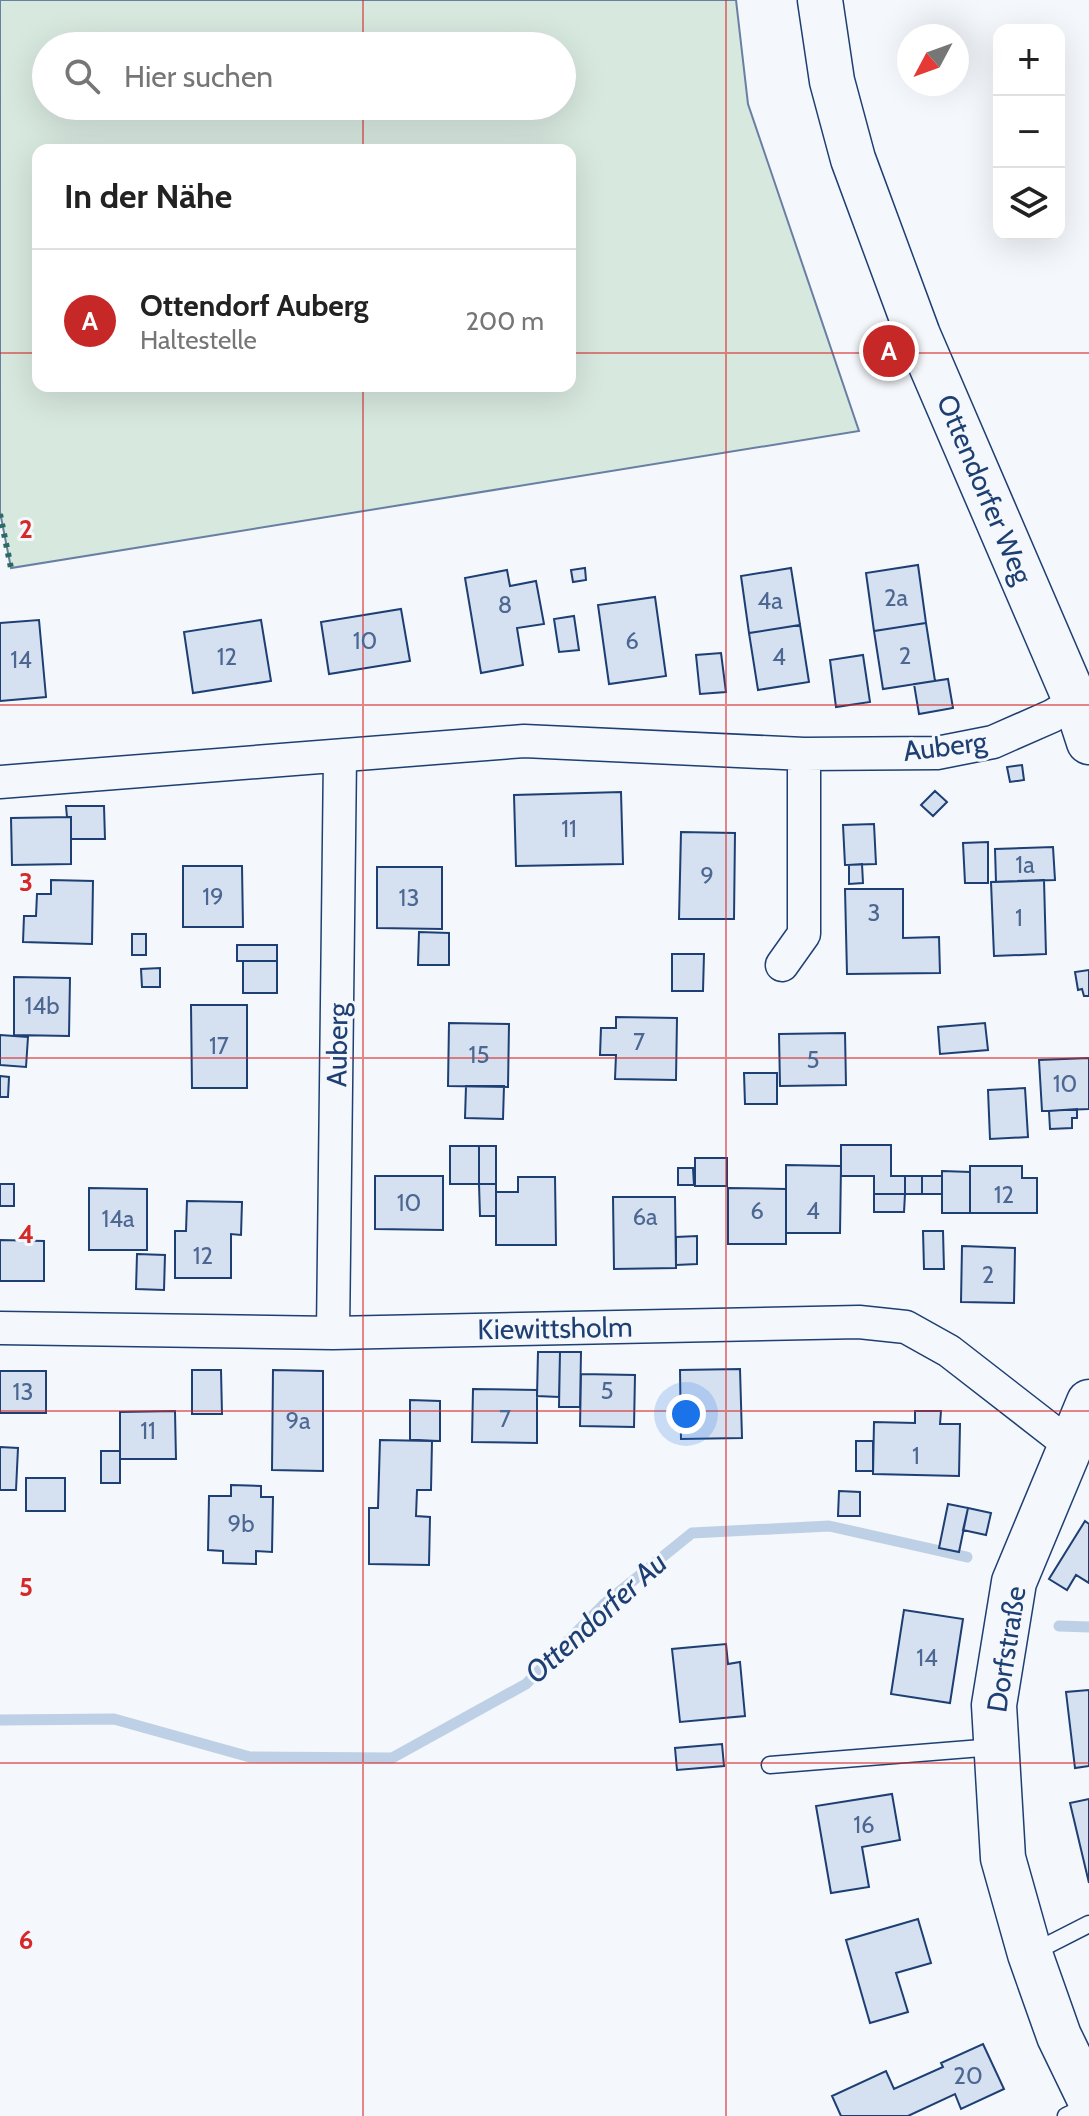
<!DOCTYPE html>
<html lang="de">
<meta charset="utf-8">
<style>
:root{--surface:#fff;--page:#f6f6f6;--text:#222;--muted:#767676;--line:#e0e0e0;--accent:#c62828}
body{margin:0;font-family:Cabin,sans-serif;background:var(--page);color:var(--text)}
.controls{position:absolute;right:24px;top:24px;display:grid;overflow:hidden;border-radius:16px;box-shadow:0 8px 32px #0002}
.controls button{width:72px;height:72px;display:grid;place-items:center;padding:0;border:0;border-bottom:2px solid var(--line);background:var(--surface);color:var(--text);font:40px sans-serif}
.compass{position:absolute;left:897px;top:24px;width:72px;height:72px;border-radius:50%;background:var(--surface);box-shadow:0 8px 32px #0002;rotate:229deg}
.you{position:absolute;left:686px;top:1414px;width:28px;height:28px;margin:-20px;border:6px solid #fff;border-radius:50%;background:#1a73e8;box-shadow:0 0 0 12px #1a73e833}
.badge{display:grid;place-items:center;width:52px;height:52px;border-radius:50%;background:var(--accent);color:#fff;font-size:26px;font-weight:700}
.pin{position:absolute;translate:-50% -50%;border:4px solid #fff;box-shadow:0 2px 8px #0006}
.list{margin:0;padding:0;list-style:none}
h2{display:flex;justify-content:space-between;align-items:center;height:104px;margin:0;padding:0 32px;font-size:34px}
h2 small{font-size:26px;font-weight:400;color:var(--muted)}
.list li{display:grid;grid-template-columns:52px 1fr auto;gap:24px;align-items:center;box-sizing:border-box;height:144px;padding:0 32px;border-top:2px solid var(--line)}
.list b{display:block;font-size:30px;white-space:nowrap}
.list p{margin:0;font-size:26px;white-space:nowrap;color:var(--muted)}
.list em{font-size:26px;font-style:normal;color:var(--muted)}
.icon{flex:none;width:44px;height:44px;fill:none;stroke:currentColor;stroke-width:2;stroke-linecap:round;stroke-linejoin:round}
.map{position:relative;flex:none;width:1089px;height:2116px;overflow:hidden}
.search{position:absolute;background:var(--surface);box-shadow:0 8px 32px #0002;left:32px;top:32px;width:544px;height:88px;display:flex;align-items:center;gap:20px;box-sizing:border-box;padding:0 28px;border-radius:44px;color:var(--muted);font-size:30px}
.panel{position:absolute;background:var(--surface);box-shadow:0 8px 32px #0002;left:32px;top:144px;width:544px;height:248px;border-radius:16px}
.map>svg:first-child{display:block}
</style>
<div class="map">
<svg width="1089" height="2116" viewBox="0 0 1089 2116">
<rect width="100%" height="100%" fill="#f4f7fb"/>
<path fill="#d7e8df" stroke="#687fa3" stroke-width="2" fill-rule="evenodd" d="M 0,0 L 736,0 L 748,104 L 859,431 L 11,568 L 0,512 ZM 46,46 L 562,46 L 562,106 L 46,106 ZM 38,150 L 570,150 L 570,386 L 38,386 Z"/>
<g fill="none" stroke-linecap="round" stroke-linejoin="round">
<path stroke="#bed0e5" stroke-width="11" d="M 1059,1626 L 1089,1627
M 0,1720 L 114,1719 L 250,1757 L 392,1758 L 526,1684 L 604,1604 L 692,1533 L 829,1526 L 967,1557"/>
</g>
<path fill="#d5e0f0" stroke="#1d3f73" stroke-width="2" d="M 918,565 L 926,623 L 874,631 L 866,573 Z
M 585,568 L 586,580 L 573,582 L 571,570 Z
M 791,568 L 800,625 L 749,633 L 741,576 Z
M 507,570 L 510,586 L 536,581 L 544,624 L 517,628 L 523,665 L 481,673 L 465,578 Z
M 655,597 L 666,676 L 609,684 L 598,605 Z
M 401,609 L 410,661 L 329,674 L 321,622 Z
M 574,616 L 579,650 L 559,652 L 554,619 Z
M 39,620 L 46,697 L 0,701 L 0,623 Z
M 261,620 L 271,681 L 193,693 L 184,632 Z
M 926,623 L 935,681 L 883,689 L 874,631 Z
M 800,625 L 809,682 L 758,690 L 749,633 Z
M 721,653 L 726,692 L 700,694 L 696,655 Z
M 863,655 L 870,702 L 836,707 L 830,660 Z
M 948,679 L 953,708 L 919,714 L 914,684 Z
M 1022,765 L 1024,780 L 1010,782 L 1007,767 Z
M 935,791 L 947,802 L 933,816 L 921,805 Z
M 621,792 L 623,864 L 516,866 L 514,795 Z
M 66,806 L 104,806 L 105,839 L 71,839 L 71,817 L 67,817 Z
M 71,817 L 71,864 L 12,865 L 11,818 Z
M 874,824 L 876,864 L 845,865 L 843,825 Z
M 681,832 L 735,833 L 734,919 L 679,919 Z
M 988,842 L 988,883 L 965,883 L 963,843 Z
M 1053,847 L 1055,880 L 996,882 L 995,849 Z
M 862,864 L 863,883 L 849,884 L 849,865 Z
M 183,866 L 242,866 L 243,927 L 183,927 Z
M 377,867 L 442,867 L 442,929 L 377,928 Z
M 51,880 L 93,881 L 92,944 L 23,942 L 24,916 L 36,916 L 37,894 L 51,894 Z
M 1044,880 L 1046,954 L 994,956 L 991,882 Z
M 845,889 L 903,889 L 903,938 L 939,937 L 940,973 L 847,974 Z
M 419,932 L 449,933 L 449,965 L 418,965 Z
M 132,934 L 146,934 L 146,955 L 132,955 Z
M 237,945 L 277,945 L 277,961 L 237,961 Z
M 672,954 L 704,954 L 703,991 L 672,991 Z
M 243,961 L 277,961 L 277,993 L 243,993 Z
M 160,968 L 160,987 L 142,987 L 141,969 Z
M 1089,970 L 1089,996 L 1084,996 L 1082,989 L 1078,990 L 1075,972 Z
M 14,977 L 70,978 L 69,1036 L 14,1035 Z
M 191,1005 L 247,1005 L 247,1088 L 192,1088 Z
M 616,1017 L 677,1018 L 676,1080 L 615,1079 L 616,1055 L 600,1055 L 601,1028 L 616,1028 Z
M 449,1023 L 509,1024 L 508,1087 L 448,1086 Z
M 985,1023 L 988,1050 L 940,1054 L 938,1027 Z
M 845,1033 L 846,1085 L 780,1086 L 779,1034 Z
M 0,1035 L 28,1037 L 26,1067 L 0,1065 Z
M 1089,1058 L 1089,1109 L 1042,1111 L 1039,1060 Z
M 744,1073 L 777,1073 L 777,1104 L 745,1104 Z
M 0,1076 L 9,1077 L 8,1097 L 0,1097 Z
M 466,1086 L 504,1086 L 503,1119 L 465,1118 Z
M 1025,1088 L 1028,1137 L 990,1139 L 988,1090 Z
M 1077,1109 L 1077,1118 L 1072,1118 L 1072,1128 L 1050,1129 L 1049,1111 Z
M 841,1145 L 891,1145 L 891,1176 L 905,1176 L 905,1194 L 874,1194 L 874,1176 L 841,1176 Z
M 450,1146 L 479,1146 L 479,1184 L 450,1184 Z
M 479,1146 L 496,1146 L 496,1184 L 479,1184 Z
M 695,1158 L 727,1158 L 727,1186 L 695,1186 Z
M 786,1165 L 841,1166 L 840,1233 L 786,1233 Z
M 970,1166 L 1022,1166 L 1022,1178 L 1037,1178 L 1037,1213 L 970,1213 Z
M 678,1168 L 693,1168 L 694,1185 L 678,1185 Z
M 942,1171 L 970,1172 L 970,1213 L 942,1213 Z
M 375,1176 L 443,1176 L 443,1230 L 375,1229 Z
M 905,1176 L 922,1176 L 922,1194 L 905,1194 Z
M 922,1176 L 942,1176 L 942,1194 L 922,1194 Z
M 518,1177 L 555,1177 L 556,1245 L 496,1245 L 496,1192 L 518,1192 Z
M 0,1184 L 14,1184 L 14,1206 L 0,1206 Z
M 479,1184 L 496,1184 L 496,1216 L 480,1216 Z
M 89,1188 L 147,1189 L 147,1250 L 89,1250 Z
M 728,1188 L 786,1189 L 786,1244 L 728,1244 Z
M 874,1194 L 905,1194 L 904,1212 L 874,1212 Z
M 613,1197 L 675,1197 L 676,1268 L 614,1269 Z
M 187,1201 L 242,1202 L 241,1235 L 231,1234 L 231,1278 L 175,1278 L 175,1231 L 186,1231 Z
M 923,1231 L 943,1231 L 944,1269 L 924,1269 Z
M 697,1236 L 697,1264 L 676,1265 L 676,1237 Z
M 0,1240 L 44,1241 L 44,1281 L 0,1281 Z
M 962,1246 L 1015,1248 L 1014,1303 L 961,1302 Z
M 137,1254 L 165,1255 L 164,1290 L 136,1289 Z
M 538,1352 L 560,1352 L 559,1397 L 537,1396 Z
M 560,1352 L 581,1352 L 580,1407 L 559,1407 Z
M 740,1369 L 742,1438 L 681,1439 L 680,1370 Z
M 192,1370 L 221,1370 L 222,1414 L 192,1414 Z
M 273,1370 L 323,1371 L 323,1471 L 272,1470 Z
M 0,1371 L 46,1371 L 46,1413 L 0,1413 Z
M 581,1374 L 635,1375 L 634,1427 L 580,1426 Z
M 473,1389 L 537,1390 L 537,1443 L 472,1442 Z
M 410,1400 L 440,1401 L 440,1441 L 410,1440 Z
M 175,1411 L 176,1459 L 120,1459 L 120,1412 Z
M 915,1411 L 941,1411 L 940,1424 L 960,1424 L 959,1476 L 873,1474 L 874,1422 L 915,1423 Z
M 380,1440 L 432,1441 L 431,1490 L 417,1490 L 416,1516 L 430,1517 L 429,1565 L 369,1564 L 369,1508 L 378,1508 Z
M 856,1441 L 873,1441 L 873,1471 L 856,1471 Z
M 0,1447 L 18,1448 L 16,1490 L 0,1490 Z
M 101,1451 L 120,1451 L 120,1483 L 101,1483 Z
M 26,1478 L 65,1478 L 65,1511 L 26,1511 Z
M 231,1485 L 261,1486 L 261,1497 L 273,1497 L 272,1552 L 256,1551 L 256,1564 L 223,1563 L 223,1551 L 208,1550 L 209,1496 L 231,1496 Z
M 839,1491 L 860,1492 L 860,1516 L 838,1516 Z
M 948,1504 L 968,1508 L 959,1552 L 939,1548 Z
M 968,1508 L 991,1513 L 986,1535 L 963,1530 Z
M 1085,1521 L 1089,1524 L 1089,1583 L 1076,1575 L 1067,1590 L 1049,1579 Z
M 904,1610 L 963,1619 L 950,1703 L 891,1694 Z
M 726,1644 L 728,1664 L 740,1662 L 745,1716 L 680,1722 L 672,1649 Z
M 1089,1690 L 1089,1766 L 1075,1768 L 1066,1692 Z
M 722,1744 L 724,1766 L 677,1770 L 675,1748 Z
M 892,1794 L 900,1840 L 862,1847 L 869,1887 L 831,1893 L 816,1806 Z
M 1089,1799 L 1089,1883 L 1070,1803 Z
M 918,1919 L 931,1963 L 896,1973 L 908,2012 L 870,2023 L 846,1940 Z
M 983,2044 L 1004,2089 L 961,2109 L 955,2094 L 908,2116 L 841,2116 L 832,2096 L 886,2071 L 894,2089 L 943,2067 L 941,2063 Z"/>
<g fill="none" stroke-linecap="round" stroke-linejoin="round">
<defs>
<path id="lane" d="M 770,1765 L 994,1747
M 1034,1952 L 1089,1924
M 1066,2116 L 1089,2105"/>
<path id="street" d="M 0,782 L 524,741 L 804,754 L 937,753 L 993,742 L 1052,716 L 1089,694
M 782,965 L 804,934 L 804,754
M 0,1328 L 333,1333 L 859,1322 L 906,1327 L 949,1351 L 1070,1445
M 333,1333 L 340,757"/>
<path id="secondary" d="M 820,0 L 832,81 L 853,159 L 918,335 L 1076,702 L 1089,742
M 1089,1402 L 1014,1582 L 994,1705 L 1003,1858 L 1030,1954 L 1059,2036 L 1089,2098"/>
</defs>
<use href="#lane" stroke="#1d3f73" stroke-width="19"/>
<use href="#street" stroke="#1d3f73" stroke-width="35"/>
<use href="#secondary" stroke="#1d3f73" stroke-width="47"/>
<use href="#lane" stroke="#f4f7fb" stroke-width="16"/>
<use href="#street" stroke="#f4f7fb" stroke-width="32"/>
<use href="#secondary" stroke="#f4f7fb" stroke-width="44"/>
<path stroke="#2c6c60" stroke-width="6" stroke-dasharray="4 6" stroke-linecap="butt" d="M 0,514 L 11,568"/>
</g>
<path fill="none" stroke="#d62828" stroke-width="2" stroke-opacity="0.55" d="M 363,0 L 363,46M 726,0 L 726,2116M 363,106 L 363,150M 0,353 L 38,353M 570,353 L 1089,353M 363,386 L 363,2116M 0,705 L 1089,705M 0,1058 L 1089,1058M 0,1411 L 1089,1411M 0,1763 L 1089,1763"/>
<g text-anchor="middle" stroke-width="6" stroke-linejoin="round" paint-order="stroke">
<g font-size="24" fill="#4b6792">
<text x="896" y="606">2a</text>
<text x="770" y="609">4a</text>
<text x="505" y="613">8</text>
<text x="365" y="649">10</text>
<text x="632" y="649">6</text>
<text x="905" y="664">2</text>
<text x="227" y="665">12</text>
<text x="779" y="665">4</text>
<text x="21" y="668">14</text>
<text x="569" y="837">11</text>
<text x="1025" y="873">1a</text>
<text x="707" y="884">9</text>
<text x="213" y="905">19</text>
<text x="409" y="906">13</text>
<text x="874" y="921">3</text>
<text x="1019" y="926">1</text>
<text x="42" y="1014">14b</text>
<text x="639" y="1050">7</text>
<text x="219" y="1054">17</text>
<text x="479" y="1063">15</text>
<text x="813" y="1068">5</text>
<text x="1065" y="1092">10</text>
<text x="1004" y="1203">12</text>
<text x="409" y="1211">10</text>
<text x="757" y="1219">6</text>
<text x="813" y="1219">4</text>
<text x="645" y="1225">6a</text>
<text x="118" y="1227">14a</text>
<text x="203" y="1264">12</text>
<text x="988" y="1283">2</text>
<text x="607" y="1399">5</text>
<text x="23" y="1400">13</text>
<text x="505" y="1427">7</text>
<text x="298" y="1429">9a</text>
<text x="148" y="1439">11</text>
<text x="916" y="1464">1</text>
<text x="241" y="1532">9b</text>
<text x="927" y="1666">14</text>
<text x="864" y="1833">16</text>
<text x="968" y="2084">20</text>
</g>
<g font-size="28" fill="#1d3f73" stroke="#f4f7fb">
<text transform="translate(985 489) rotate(67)" y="10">Ottendorfer Weg</text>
<text transform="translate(945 746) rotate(-7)" y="10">Auberg</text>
<text transform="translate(337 1045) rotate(-89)" y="10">Auberg</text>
<text transform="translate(555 1328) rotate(-1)" y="10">Kiewittsholm</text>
<text transform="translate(1006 1649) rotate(-81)" y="10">Dorfstraße</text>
</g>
<g font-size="30" font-style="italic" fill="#1d3f73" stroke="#f4f7fb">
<text transform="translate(596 1618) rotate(-42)" y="10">Ottendorfer Au</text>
</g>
</g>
<g font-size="26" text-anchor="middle" font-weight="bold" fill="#d62828" stroke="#f4f7fb" stroke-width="6" stroke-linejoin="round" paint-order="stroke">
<text x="26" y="538">2</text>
<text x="26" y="891">3</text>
<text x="26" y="1243">4</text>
<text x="26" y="1596">5</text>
<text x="26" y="1949">6</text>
</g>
</svg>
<div class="controls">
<button>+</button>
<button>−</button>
<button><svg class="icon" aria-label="layers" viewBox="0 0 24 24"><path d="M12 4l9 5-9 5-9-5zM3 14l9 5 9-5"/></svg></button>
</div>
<svg class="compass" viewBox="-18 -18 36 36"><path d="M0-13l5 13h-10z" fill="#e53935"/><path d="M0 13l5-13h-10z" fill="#767676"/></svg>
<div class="you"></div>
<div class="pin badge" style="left:889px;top:351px">A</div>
<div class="search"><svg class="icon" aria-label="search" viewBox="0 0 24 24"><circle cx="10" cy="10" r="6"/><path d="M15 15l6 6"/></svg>Hier suchen</div>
<section class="panel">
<h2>In der Nähe<small></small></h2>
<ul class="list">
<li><span class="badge">A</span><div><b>Ottendorf Auberg</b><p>Haltestelle</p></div><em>200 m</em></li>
</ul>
</section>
</div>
